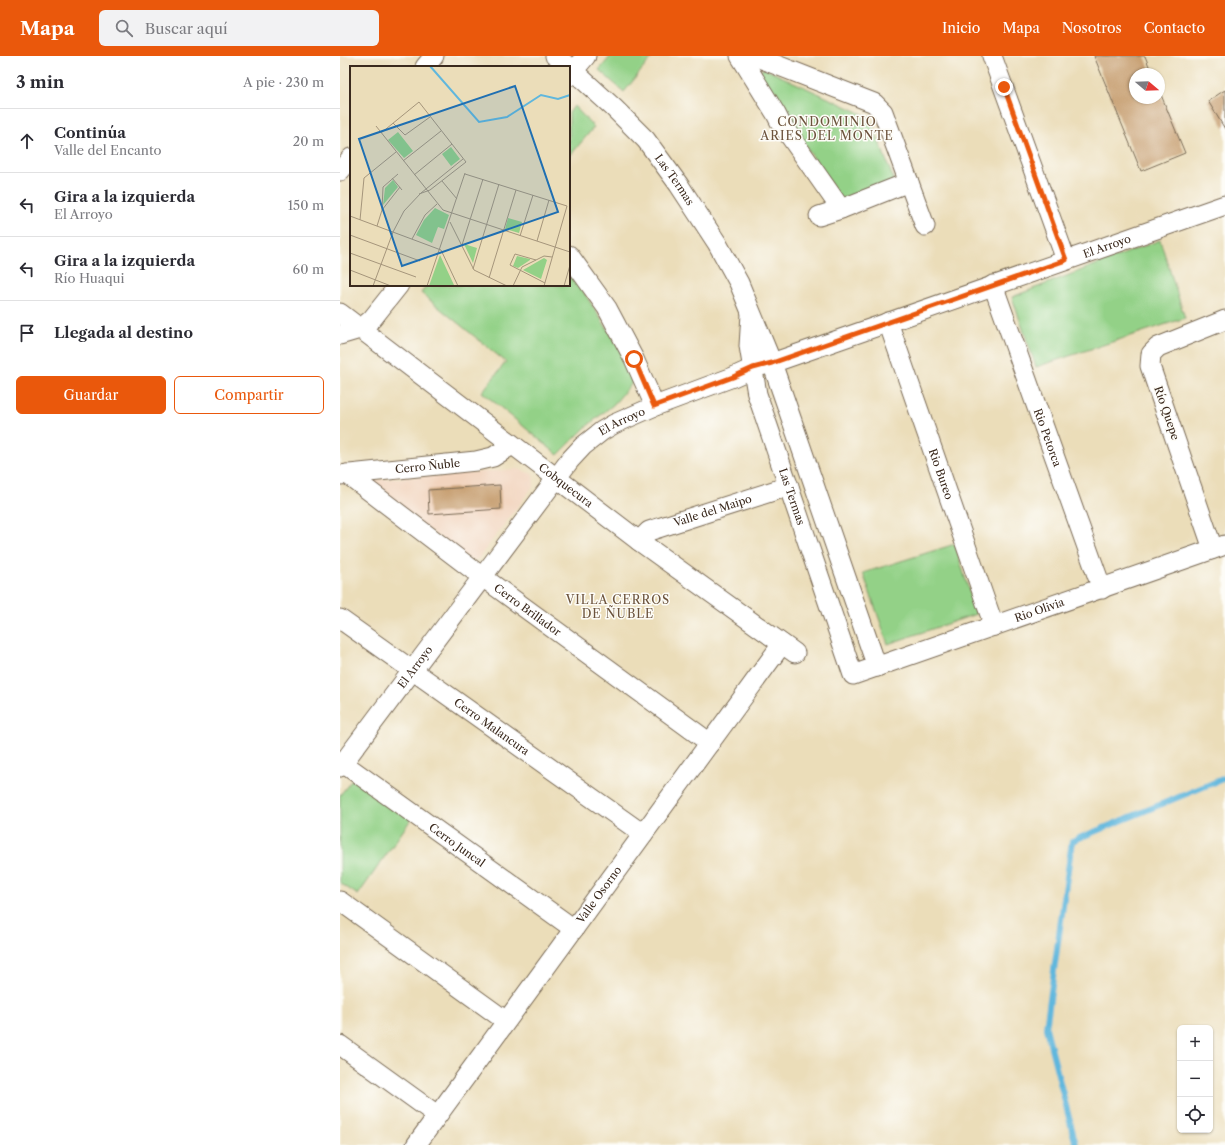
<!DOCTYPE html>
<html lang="es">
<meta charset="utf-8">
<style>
:root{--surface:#fff;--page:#f2f2f3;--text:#2b2b33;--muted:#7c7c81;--line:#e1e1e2;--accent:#ea580c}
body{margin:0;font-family:"Libre Caslon Text",serif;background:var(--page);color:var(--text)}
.controls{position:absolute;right:12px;bottom:12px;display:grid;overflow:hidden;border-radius:6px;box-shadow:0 1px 3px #0004}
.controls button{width:36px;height:36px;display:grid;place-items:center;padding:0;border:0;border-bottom:1px solid var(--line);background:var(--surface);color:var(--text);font:20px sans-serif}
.compass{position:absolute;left:789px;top:12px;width:36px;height:36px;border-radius:50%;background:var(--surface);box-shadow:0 1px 3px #0004;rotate:109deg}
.stop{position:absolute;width:12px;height:12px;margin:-9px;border:3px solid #ea580c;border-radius:50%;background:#fff}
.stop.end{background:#ea580c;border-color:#fff;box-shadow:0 1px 4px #0008}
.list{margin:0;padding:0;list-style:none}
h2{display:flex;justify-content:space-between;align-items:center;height:52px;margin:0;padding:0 16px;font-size:17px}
h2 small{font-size:13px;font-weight:400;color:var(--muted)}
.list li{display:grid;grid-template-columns:26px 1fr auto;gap:12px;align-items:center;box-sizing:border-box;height:64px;padding:0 16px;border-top:1px solid var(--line)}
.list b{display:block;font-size:15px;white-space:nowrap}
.list p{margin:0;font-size:13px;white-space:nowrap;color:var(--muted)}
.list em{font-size:13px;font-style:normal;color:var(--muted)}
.actions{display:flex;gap:8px;padding:12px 16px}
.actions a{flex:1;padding:9px 0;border:1px solid var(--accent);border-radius:6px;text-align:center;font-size:14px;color:var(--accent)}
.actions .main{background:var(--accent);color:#fff}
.icon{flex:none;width:22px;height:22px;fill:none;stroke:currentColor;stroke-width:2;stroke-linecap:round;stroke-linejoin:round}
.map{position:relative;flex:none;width:885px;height:1089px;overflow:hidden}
header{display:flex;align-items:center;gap:24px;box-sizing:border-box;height:56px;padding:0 20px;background:var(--accent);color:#fff}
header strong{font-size:19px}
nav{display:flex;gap:22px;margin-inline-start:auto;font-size:14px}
.search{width:280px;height:36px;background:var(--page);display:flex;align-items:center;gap:10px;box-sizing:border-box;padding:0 14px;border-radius:6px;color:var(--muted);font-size:15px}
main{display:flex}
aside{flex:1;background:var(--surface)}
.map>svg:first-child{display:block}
</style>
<header>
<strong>Mapa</strong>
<div class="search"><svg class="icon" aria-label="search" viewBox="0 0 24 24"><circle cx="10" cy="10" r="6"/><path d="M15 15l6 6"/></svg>Buscar aquí</div>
<nav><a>Inicio</a><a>Mapa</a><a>Nosotros</a><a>Contacto</a></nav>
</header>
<main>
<aside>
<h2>3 min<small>A pie · 230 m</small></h2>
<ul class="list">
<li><svg class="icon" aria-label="ahead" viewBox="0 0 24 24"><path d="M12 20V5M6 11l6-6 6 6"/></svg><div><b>Continúa</b><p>Valle del Encanto</p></div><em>20 m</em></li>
<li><svg class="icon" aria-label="left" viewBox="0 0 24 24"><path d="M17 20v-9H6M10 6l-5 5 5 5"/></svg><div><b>Gira a la izquierda</b><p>El Arroyo</p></div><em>150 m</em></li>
<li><svg class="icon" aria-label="left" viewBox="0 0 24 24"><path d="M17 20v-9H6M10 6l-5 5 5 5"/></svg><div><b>Gira a la izquierda</b><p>Río Huaqui</p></div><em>60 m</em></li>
<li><svg class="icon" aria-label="arrive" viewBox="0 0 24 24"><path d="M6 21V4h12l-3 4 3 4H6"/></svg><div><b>Llegada al destino</b></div></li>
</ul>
<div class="actions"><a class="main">Guardar</a><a>Compartir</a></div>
</aside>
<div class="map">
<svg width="885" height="1089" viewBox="0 0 885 1089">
<rect width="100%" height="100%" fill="#fdfcf7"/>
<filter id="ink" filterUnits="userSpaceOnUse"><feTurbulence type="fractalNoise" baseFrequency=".025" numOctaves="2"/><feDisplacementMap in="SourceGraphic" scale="8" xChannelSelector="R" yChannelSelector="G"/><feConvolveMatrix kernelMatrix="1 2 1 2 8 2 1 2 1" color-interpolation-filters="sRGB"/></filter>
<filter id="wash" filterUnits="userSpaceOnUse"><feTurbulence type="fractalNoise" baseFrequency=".012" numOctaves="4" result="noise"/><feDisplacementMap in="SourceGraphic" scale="16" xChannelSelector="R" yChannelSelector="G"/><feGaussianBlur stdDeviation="0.9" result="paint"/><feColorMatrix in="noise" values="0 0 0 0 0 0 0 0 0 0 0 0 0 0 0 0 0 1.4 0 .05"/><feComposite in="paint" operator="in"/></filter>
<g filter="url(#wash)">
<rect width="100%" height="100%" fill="#ebddb9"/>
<path fill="#f2d4be" d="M 177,413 L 193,418 L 194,429 L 138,503 L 130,505 L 33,432 L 34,424 Z"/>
<path fill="#93d187" stroke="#677e52" d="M 271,0 L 313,0 L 284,36 L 259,14 Z
M 423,12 L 527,60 L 532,67 L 555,127 L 502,145 L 418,19 Z
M 234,50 L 254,71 L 229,101 L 229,57 Z
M 820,184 L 845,262 L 696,311 L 672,241 Z
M 229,216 L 241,232 L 288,305 L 292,327 L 274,348 L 246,371 L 218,399 L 142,336 L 166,306 L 81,237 L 87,229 L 229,229 Z
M 615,488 L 636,558 L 548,588 L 523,517 Z
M 15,720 L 74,759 L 18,839 L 0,827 L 0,739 Z"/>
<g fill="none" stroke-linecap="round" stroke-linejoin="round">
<path stroke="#60b7dd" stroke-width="6" d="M 736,1089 L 706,972 L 732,785 L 885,722"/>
</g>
<g id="blocks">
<path fill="#c8a073" d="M 754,0 L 805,0 L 812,18 L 795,18 L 795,42 L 819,42 L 819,34 L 845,97 L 801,115 Z
M 885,34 L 885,73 L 868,45 Z
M 160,429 L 161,453 L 89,458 L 88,434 Z"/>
</g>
</g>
<g filter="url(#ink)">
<use href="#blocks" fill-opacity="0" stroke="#796954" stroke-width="1"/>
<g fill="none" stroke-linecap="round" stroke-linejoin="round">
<defs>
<g id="minor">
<path d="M 215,0 L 229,11"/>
<path d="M 400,0 L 436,58 L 440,66 L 501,153"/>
<path d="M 414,0 L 534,47 L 543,56 L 585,170"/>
<path d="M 652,0 L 726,204"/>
<path d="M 85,11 L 94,0"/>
<path id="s1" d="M 229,11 L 274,52 L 306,84 L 339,129 L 377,187 L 399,227 L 432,307 L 537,611"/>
<path d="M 229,20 L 246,0"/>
<path d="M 0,115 L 11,102"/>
<path d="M 479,160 L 501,153 L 569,126"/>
<path d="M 229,199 L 267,252 L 294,303 L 315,350"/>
<path id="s2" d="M 653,229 L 762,533"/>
<path id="s3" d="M 0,257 L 299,485 L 455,597"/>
<path id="s4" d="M 411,258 L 409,290 L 417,338 L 513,619 L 885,489"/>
<path id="s5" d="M 548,266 L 654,570"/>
<path d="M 0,279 L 20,273 L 32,263 L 59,229"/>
<path id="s6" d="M 7,418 L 133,514 L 370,687"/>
<path id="s7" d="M 0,419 L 136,405 L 153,401 L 172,389"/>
<path id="s8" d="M 299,485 L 309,475 L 449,430"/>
<path d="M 873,493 L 810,310 L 811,298 L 818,291 L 885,264"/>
<path id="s9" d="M 0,563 L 303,778"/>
<path id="s10" d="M 0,705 L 234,873"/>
<path id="s11" d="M 0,711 L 230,404 L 243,390 L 262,375 L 274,368 L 315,350 L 393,321 L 413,312 L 432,307 L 885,149"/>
<path d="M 0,845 L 166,965"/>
<path d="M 0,989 L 97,1059"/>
<path id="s12" d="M 76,1089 L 442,588"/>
</g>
</defs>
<use href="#minor" stroke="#796954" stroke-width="21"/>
<use href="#minor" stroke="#fff" stroke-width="19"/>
</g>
</g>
<g fill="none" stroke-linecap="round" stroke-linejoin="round" filter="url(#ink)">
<path stroke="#ea580c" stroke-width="5" d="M 294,303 L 314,350 L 393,321 L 413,312 L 432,307 L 726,204 L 664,31"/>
</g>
<g text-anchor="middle" stroke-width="3" stroke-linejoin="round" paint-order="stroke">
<g font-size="11" fill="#3b2a1e" stroke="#fdfcf7">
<text dy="4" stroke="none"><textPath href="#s1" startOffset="155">Las Termas</textPath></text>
<text dy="4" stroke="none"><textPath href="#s11" startOffset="965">El Arroyo</textPath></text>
<text transform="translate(827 357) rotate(71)" y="4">Río Quepe</text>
<text dy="4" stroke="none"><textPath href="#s11" startOffset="449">El Arroyo</textPath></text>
<text dy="4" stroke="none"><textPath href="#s2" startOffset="162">Rio Petorca</textPath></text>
<text dy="4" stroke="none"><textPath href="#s7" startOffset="88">Cerro Ñuble</textPath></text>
<text dy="4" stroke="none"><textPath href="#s5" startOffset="161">Rio Bureo</textPath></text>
<text dy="4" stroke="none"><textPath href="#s3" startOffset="284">Cobquecura</textPath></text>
<text dy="4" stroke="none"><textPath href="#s4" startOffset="189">Las Termas</textPath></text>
<text dy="4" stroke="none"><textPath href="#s8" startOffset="81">Valle del Maipo</textPath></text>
<text dy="4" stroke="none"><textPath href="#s6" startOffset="226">Cerro Brillador</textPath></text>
<text dy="4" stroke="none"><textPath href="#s4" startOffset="575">Rio Olivia</textPath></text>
<text dy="4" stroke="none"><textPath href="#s11" startOffset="125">El Arroyo</textPath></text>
<text dy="4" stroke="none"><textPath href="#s9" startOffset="186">Cerro Malancura</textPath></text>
<text dy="4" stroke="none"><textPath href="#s10" startOffset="144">Cerro Juncal</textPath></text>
<text dy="4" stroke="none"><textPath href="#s12" startOffset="310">Valle Osorno</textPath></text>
</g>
<g font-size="12" letter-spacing="1" fill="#6c533c" stroke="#fdfcf7">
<text x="487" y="70">CONDOMINIO<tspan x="487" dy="14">ARIES DEL MONTE</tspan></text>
<text x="278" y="548">VILLA CERROS<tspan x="278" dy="14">DE ÑUBLE</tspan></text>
</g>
</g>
<g transform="translate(10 10)">
<rect width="220" height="220" fill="#ebddb9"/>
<path d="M 48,66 L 63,85 L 54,92 L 38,74 ZM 101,81 L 110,93 L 101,100 L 92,88 ZM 43,114 L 48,121 L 33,139 L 35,122 ZM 85,142 L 99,149 L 94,163 L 88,161 L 82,177 L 66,169 L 74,154 ZM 158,152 L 172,156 L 169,167 L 155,163 ZM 114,178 L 127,182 L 123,197 ZM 90,189 L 104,219 L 104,220 L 79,220 ZM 167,190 L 180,193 L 180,194 L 168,202 L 163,200 ZM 194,192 L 197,194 L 191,213 L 173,204 Z" fill="#93d187"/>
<path fill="none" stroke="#60b7dd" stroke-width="2" d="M 80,0 L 129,56 L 157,51 L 191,29 L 208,33 L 220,29"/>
<path fill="none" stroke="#a5957b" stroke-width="1" d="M 43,57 L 55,69 L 80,51M 26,60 L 93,144 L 220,186M 31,67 L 69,36 L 116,96 L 80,124 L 69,128M 53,95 L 91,65M 115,108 L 217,140 L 194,220M 64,109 L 102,78M 42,112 L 52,124M 92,115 L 107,133M 32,144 L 33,121 L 48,108M 0,150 L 91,184 L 108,220M 10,154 L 14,112 L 46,86M 100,156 L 124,204 L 157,220M 27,160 L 32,144 L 50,121M 0,169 L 70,195M 170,170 L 183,129M 62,173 L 75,149 L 87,138M 187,175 L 199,134M 112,179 L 133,113M 0,187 L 66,211M 186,194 L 165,188 L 160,199 L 195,217M 123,203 L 149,118M 0,204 L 41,220M 139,212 L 166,124M 23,220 L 43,166 L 54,145 L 71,127 L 113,93M 77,220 L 115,107M 163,220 L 172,201 L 194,190 L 202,191M 214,220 L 220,199"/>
<path fill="#1f6fb2" fill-opacity="0.15" stroke="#1f6fb2" stroke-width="2" d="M 165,20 L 208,146 L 52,200 L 9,73 Z"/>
<rect width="220" height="220" fill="none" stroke="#3b2a1e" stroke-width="2"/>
</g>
</svg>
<div class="controls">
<button>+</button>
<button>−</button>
<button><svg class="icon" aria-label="locate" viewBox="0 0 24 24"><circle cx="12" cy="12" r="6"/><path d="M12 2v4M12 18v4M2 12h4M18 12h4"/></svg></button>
</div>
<svg class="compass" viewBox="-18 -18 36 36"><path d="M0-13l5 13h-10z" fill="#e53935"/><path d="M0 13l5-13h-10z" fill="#7c7c81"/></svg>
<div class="stop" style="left:294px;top:303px"></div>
<div class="stop end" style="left:664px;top:31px"></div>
</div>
</main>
